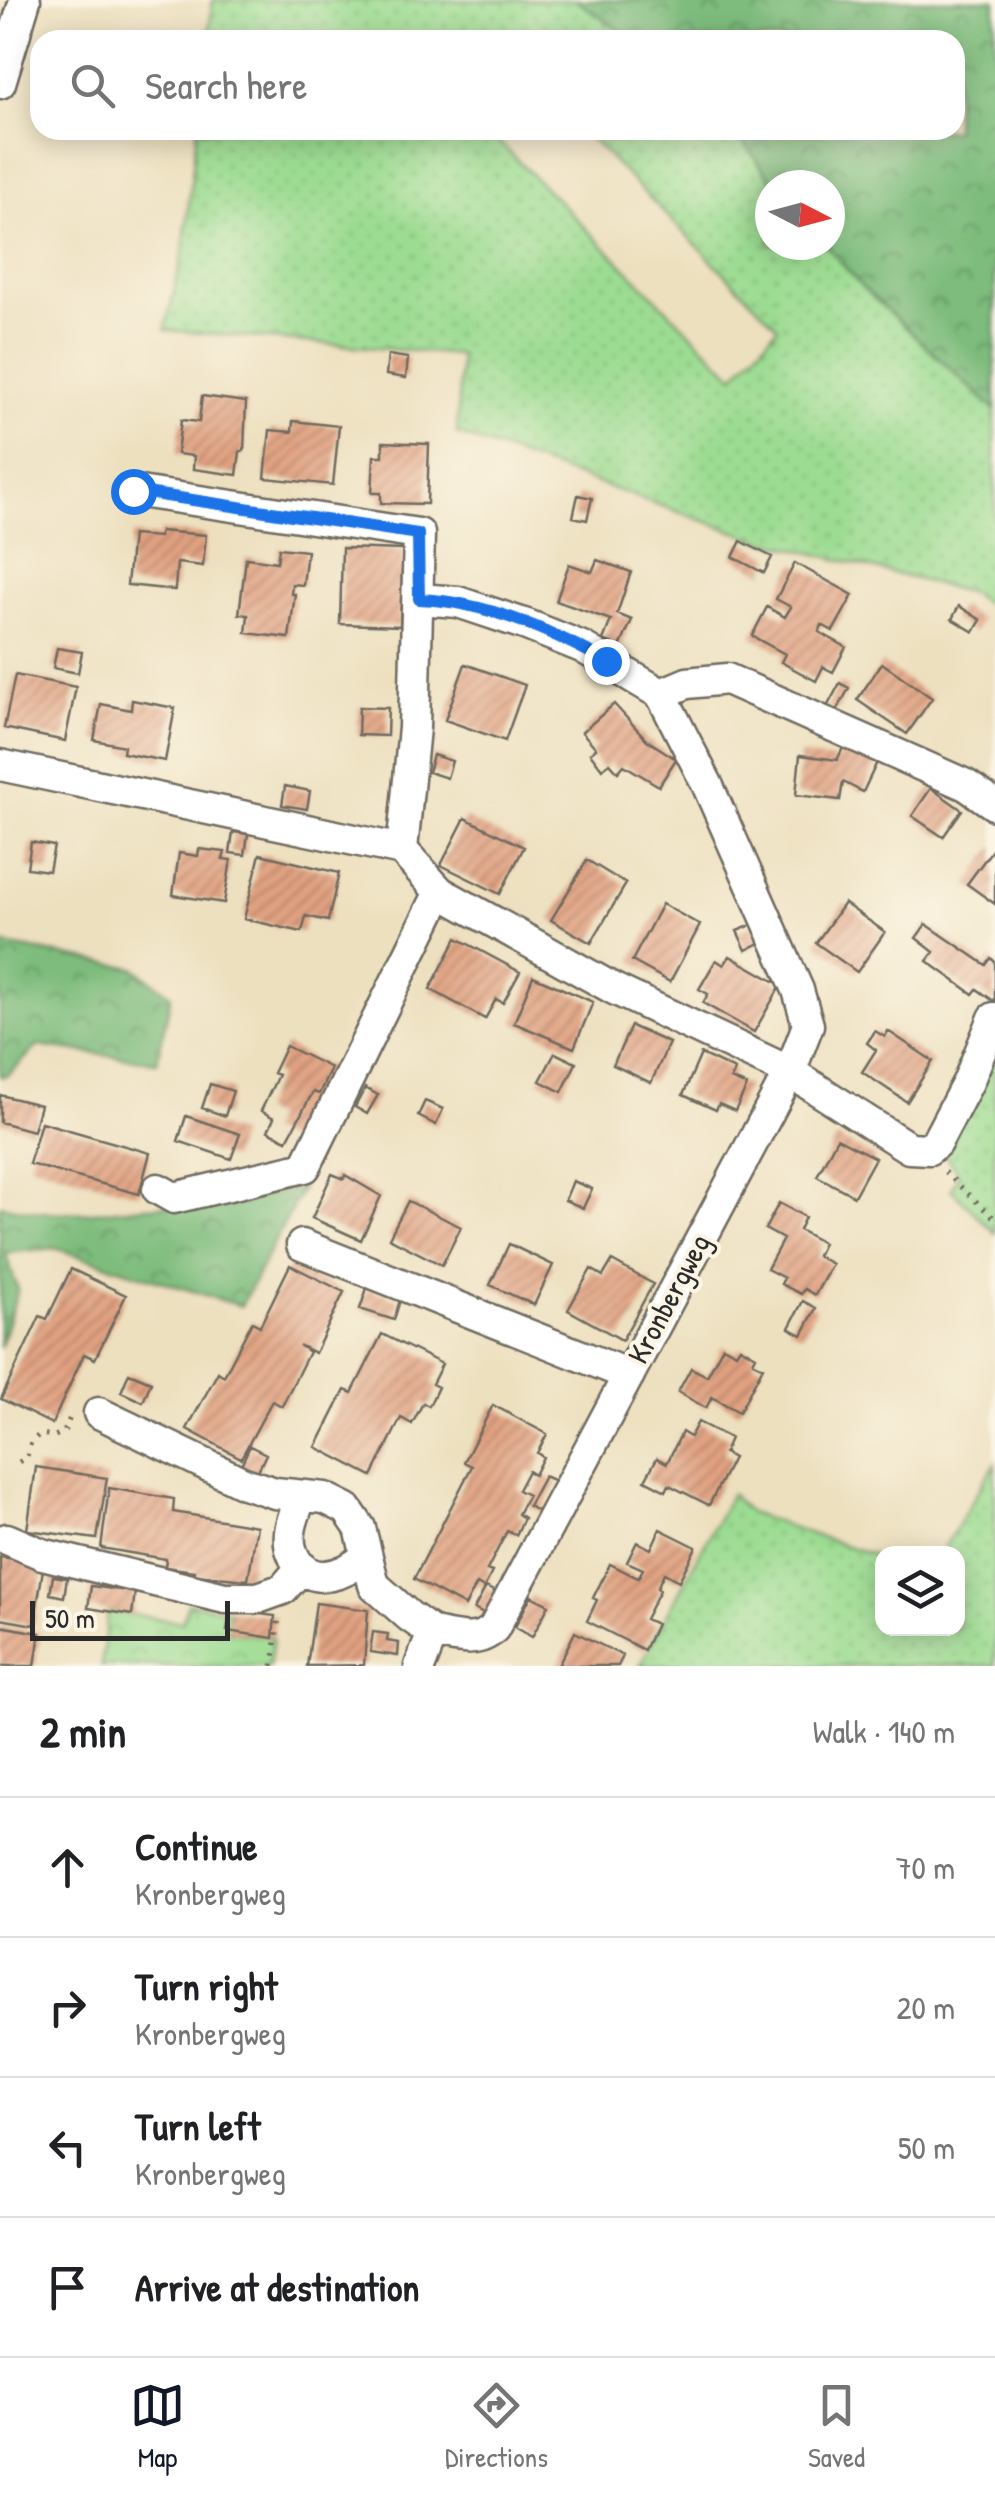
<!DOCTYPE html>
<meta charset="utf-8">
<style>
:root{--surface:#fff;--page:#f2f2f2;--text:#202124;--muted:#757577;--line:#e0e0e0;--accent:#111827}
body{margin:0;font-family:"Patrick Hand",sans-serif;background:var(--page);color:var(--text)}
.controls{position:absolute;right:30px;bottom:30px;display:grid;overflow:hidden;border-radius:20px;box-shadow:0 5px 25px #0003}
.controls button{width:90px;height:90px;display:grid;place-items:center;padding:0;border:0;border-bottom:2px solid var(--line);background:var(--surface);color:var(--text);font:50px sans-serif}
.compass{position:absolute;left:755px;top:170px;width:90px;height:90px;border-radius:50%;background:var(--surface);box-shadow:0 5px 25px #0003;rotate:96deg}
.scale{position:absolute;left:30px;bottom:25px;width:200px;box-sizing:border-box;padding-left:10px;border:5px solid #2b2b2b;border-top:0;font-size:28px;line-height:35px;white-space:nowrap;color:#2b2b2b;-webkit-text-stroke:8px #fcf5e5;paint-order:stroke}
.stop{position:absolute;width:30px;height:30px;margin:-22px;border:8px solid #1a73e8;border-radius:50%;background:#fff}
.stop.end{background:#1a73e8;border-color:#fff;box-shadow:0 2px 10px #0008}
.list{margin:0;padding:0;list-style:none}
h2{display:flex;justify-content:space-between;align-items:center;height:130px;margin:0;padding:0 40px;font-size:42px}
h2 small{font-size:32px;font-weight:400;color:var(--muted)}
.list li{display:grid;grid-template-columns:65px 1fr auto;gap:30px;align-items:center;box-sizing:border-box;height:140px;padding:0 40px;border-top:2px solid var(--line)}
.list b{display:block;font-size:38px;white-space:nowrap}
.list p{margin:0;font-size:32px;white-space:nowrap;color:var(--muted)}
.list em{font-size:32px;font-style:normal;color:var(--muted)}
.icon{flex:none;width:55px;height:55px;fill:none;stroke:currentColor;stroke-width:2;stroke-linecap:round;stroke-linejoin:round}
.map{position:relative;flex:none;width:995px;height:1666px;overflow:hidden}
.search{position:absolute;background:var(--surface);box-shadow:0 5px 25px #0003;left:30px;right:30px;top:30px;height:110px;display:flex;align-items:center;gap:25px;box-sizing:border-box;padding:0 35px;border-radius:30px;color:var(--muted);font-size:38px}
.sheet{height:690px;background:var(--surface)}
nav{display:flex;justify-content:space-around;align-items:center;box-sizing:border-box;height:140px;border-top:2px solid var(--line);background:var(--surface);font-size:28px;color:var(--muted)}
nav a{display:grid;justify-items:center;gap:5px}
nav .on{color:var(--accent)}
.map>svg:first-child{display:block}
</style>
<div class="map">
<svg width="995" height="1666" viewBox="0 0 995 1666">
<defs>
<pattern id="grass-dots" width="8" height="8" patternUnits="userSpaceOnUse" patternTransform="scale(2.5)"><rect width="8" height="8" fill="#9cdc92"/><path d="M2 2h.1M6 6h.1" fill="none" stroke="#87bd7e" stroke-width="1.8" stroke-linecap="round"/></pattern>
<pattern id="forest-crowns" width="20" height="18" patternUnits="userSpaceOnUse" patternTransform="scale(2.5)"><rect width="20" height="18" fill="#7dbc7c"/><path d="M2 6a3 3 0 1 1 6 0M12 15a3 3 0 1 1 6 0" fill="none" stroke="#679966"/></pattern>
<pattern id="park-crowns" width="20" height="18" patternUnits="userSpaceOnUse" patternTransform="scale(2.5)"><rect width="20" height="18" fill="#9cdc92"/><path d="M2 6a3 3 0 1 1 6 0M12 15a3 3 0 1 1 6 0" fill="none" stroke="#87bd7e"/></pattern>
<pattern id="building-hatch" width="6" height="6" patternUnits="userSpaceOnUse" patternTransform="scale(2.5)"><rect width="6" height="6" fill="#e1a281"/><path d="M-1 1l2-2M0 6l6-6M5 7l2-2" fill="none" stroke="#b7846a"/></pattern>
</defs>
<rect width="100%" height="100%" fill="#fcf5e5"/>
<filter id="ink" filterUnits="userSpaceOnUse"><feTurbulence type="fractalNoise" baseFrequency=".01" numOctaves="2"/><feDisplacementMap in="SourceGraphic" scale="20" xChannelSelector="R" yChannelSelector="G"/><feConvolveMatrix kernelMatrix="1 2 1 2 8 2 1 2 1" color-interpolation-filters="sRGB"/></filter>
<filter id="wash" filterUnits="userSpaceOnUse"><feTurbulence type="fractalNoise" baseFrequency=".0048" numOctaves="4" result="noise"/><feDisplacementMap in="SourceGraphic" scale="40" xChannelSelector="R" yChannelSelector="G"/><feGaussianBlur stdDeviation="2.25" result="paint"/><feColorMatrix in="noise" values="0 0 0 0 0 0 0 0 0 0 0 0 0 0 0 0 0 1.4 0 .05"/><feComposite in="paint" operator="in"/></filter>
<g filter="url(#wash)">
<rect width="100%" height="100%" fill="#ede0bf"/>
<path fill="url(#grass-dots)" stroke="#64845e" stroke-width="2.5" d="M 213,0 L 576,0 L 634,40 L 492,40 L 484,32 L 482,40 L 208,40 Z
M 197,130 L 487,130 L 734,376 L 778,327 L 582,130 L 735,130 L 775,185 L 770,185 L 770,245 L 826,245 L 862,287 L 995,410 L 995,609 L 971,593 L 753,538 L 457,434 L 460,355 L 165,330 L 183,253 Z
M 995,1059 L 995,1233 L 951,1189 L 959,1174 L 942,1151 Z
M 995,1463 L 995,1666 L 640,1666 L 731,1494 L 749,1513 L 882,1558 L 882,1628 L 958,1628 L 958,1554 L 941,1553 Z"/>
<path fill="url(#forest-crowns)" stroke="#547454" stroke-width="2.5" d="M 576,0 L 995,0 L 995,410 L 862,287 L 826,245 L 830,245 L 830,185 L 775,185 L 735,130 L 955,130 L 955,40 L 634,40 Z
M 0,944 L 134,968 L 171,995 L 157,1062 L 38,1046 L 8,1075 L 0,1077 Z
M 302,1189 L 241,1306 L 54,1248 L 5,1253 L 18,1289 L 0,1348 L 0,1205 C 56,1218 91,1212 147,1207 C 199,1203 250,1197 302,1189 Z"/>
<path fill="url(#park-crowns)" stroke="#64845e" stroke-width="2.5" d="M 188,1603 L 229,1610 L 228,1631 L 273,1638 L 269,1666 L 101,1666 L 108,1611 L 182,1622 Z"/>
<g id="blocks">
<path fill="url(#building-hatch)" d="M 388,355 L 408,358 L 406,378 L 386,375 Z
M 202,396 L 246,402 L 244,451 L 240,451 L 237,475 L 193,469 L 194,456 L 177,454 L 181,420 L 199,422 Z
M 293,421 L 339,426 L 333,485 L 265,478 L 270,430 L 292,432 Z
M 383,442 L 429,444 L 427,504 L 381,503 L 381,493 L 372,493 L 374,456 L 383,456 Z
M 578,495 L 592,498 L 587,520 L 573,517 Z
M 160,531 L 206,535 L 203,566 L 177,563 L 175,590 L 127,585 L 132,535 L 159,537 Z
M 741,541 L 772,557 L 764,573 L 733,557 Z
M 279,548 L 307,551 L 303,585 L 292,584 L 291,594 L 295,594 L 289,638 L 246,633 L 248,615 L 239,614 L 246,558 L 277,562 Z
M 342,548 L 403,550 L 400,626 L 340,624 Z
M 597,560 L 631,572 L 617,614 L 632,620 L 620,647 L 603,640 L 611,620 L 556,601 L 569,564 L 592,572 Z
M 795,563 L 853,595 L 833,631 L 822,625 L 819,632 L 846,647 L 833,672 L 823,667 L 816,681 L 781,662 L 785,654 L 752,636 L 767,607 L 785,617 L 791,607 L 776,599 Z
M 959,606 L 981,620 L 974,632 L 952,619 Z
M 57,648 L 82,652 L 78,673 L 53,668 Z
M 882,663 L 932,698 L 907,734 L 857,700 Z
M 465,664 L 525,685 L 505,741 L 445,720 Z
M 15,675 L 76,687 L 65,741 L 4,728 Z
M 840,683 L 849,688 L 837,711 L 827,707 Z
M 132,700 L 175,708 L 165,761 L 123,753 L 124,746 L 94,740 L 101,704 L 131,710 Z
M 614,704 L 647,740 L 676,759 L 659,786 L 624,765 L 618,772 L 610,763 L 602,769 L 590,753 L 596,748 L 582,732 Z
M 359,707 L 388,708 L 387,736 L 358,735 Z
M 845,744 L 878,760 L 863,792 L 843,782 L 840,800 L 796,795 L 800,755 L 837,760 Z
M 433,755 L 452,761 L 447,778 L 428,772 Z
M 285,786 L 310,791 L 307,809 L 282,805 Z
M 931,788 L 962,810 L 943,837 L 912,816 Z
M 465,818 L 524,847 L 500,894 L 441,865 Z
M 233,832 L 248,834 L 245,855 L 230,853 Z
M 31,842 L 54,846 L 49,871 L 27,868 Z
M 995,846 L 995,904 L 967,884 Z
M 199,849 L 225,852 L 223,859 L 231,860 L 224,903 L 173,895 L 179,853 L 198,856 Z
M 260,854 L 339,873 L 328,921 L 306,916 L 302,932 L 244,919 Z
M 587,860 L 626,884 L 591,943 L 551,920 Z
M 844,903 L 885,932 L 857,972 L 816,943 Z
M 662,904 L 700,925 L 670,982 L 632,961 Z
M 926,924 L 986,965 L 991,958 L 995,962 L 995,1002 L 977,989 L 973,994 L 927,961 L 934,952 L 916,938 Z
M 752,925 L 760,943 L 746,950 L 737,931 Z
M 457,938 L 520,972 L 503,1003 L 496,999 L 485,1019 L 430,989 Z
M 730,956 L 781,985 L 754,1032 L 703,1003 L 708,994 L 699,989 L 716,960 L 724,965 Z
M 533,976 L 593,1002 L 574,1048 L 514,1023 Z
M 631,1026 L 669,1043 L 651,1083 L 613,1065 Z
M 875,1031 L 885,1037 L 888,1031 L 933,1061 L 907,1102 L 862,1072 L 876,1050 L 867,1043 Z
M 286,1046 L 331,1068 L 319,1094 L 313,1092 L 287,1140 L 268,1131 L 274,1118 L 261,1111 L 278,1075 L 273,1073 Z
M 555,1053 L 576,1063 L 562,1092 L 540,1081 Z
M 701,1054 L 735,1070 L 731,1079 L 747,1086 L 735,1111 L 719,1104 L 716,1110 L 683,1095 Z
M 210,1084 L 233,1091 L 225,1116 L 202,1108 Z
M 365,1088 L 378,1095 L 367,1114 L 355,1107 Z
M 0,1095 L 40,1105 L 33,1131 L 0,1122 Z
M 425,1101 L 443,1109 L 436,1125 L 418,1116 Z
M 186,1116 L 240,1134 L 231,1159 L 178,1141 Z
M 41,1122 L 150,1153 L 139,1194 L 29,1164 Z
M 837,1138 L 875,1158 L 854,1196 L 817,1176 Z
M 332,1174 L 344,1179 L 345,1175 L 381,1196 L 361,1240 L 312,1218 Z
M 573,1181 L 592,1189 L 583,1208 L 565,1200 Z
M 408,1201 L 461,1227 L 442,1265 L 389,1238 Z
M 779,1203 L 805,1217 L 799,1230 L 823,1243 L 817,1256 L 832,1264 L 815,1295 L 804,1289 L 801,1294 L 781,1284 L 784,1278 L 767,1269 L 783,1239 L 765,1229 Z
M 509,1244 L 553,1265 L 534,1305 L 490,1285 Z
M 612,1261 L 653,1284 L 622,1340 L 568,1310 L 591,1269 L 603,1276 Z
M 290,1265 L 344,1292 L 315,1353 L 299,1345 L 309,1352 L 282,1406 L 272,1401 L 241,1458 L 187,1429 L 218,1372 L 224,1376 L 252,1322 L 260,1326 Z
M 71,1269 L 126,1295 L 95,1359 L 84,1354 L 52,1424 L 1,1399 L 40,1316 L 47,1319 Z
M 367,1288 L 400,1300 L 394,1320 L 360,1309 Z
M 803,1301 L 816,1308 L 802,1335 L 789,1328 Z
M 382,1334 L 442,1364 L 432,1384 L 438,1387 L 429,1406 L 423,1403 L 412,1424 L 401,1418 L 372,1476 L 316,1447 L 345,1390 L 352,1393 Z
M 723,1346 L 736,1353 L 740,1347 L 756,1356 L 753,1362 L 763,1367 L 739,1412 L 712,1397 L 706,1408 L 678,1392 L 691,1368 L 707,1376 Z
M 129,1373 L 151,1382 L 143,1402 L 121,1392 Z
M 493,1405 L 547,1434 L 537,1453 L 543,1457 L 534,1475 L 528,1471 L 518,1490 L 528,1495 L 518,1514 L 524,1518 L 516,1535 L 507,1531 L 487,1570 L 492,1572 L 484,1588 L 477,1584 L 465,1606 L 414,1579 L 472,1466 L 464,1462 Z
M 698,1422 L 730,1438 L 724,1453 L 733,1458 L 709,1505 L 669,1485 L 666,1491 L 645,1480 L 657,1458 L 667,1463 L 682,1432 L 690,1437 Z
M 250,1446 L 266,1454 L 256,1475 L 240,1467 Z
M 36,1467 L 107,1478 L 97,1539 L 27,1530 Z
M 544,1476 L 558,1482 L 542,1513 L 528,1506 Z
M 109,1488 L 174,1499 L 173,1512 L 257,1526 L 248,1580 L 194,1575 L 195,1571 L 165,1567 L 166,1559 L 101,1548 Z
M 660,1529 L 696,1547 L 679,1581 L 664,1573 L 657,1588 L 660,1590 L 645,1619 L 656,1624 L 644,1650 L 587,1621 L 597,1600 L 593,1598 L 610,1564 L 638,1578 L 643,1569 L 627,1562 L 637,1542 L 651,1549 Z
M 0,1557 L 44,1563 L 34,1625 L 0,1619 Z
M 53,1576 L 67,1578 L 64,1597 L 50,1594 Z
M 91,1586 L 135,1592 L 132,1615 L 88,1608 Z
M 486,1587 L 499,1594 L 488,1616 L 474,1609 Z
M 531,1596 L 549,1605 L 532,1637 L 515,1627 Z
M 316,1603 L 368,1610 L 364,1665 L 307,1666 Z
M 230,1610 L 275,1616 L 273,1638 L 227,1631 Z
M 0,1626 L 40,1633 L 35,1666 L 0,1666 Z
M 373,1632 L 388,1634 L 387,1641 L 399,1643 L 398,1656 L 370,1652 Z
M 575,1632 L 623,1656 L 618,1666 L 558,1666 Z"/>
</g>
</g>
<g filter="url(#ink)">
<use href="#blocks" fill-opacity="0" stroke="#6f6a5f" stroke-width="2.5"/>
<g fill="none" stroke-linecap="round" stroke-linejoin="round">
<defs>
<path id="minor" d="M 0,83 L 25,0
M 133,491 L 419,534 L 414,728 L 402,850
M 419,599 L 458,602 L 527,625 L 582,647 L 661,694 L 707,784 L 798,990 L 808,1025 L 790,1072 L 909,1148 L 929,1149 L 936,1143 L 968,1082 L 994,1018
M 661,694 L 687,683 L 727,679 L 966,785 L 995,805
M 0,765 L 402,850 L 440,892 L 614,989 L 790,1072 L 494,1628 C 478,1645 454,1637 433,1633 L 420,1666
M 158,1189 L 174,1198 L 305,1167 L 440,892
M 302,1245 L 629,1375
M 99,1413 L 244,1483 L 275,1493 L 325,1498 L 347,1509 L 360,1528 L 374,1585 L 409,1616 L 433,1633
M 301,1496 C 295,1513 285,1534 292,1552 C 305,1589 343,1577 365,1557
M 7,1539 L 42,1554 L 225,1598 L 258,1598 L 283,1589 L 302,1567"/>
</defs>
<use href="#minor" stroke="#6f6a5f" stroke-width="35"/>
<path stroke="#6f6a5f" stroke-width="5" stroke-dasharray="2.5 8" stroke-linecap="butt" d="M 945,1172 L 995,1219
M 19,1462 L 27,1457 L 31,1442 L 40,1434 L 55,1436 L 64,1432 L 71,1415
M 273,1666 L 279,1617"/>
<use href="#minor" stroke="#fff" stroke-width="30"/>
</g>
</g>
<g fill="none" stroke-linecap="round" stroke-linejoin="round" filter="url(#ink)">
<path stroke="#1a73e8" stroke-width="12" d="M 133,491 L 418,534 L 419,599 C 484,601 550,630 606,661"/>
</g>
<g text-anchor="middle" stroke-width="8" stroke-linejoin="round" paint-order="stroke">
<g font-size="30" fill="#2b2b2b" stroke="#fcf5e5">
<text transform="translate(669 1299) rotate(-62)" y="10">Kronbergweg</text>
</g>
</g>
</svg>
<div class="controls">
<button><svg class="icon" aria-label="layers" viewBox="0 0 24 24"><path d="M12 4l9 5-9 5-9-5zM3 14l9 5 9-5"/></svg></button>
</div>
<svg class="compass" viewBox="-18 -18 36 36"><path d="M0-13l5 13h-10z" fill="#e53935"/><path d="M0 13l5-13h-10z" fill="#757577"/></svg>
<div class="scale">50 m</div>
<div class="stop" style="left:133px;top:491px"></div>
<div class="stop end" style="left:606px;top:661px"></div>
<div class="search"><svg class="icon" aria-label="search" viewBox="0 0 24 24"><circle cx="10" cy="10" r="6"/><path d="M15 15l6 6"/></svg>Search here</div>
</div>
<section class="sheet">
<h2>2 min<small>Walk · 140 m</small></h2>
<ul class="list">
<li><svg class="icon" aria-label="ahead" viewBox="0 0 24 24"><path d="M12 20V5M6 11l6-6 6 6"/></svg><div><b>Continue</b><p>Kronbergweg</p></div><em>70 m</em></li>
<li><svg class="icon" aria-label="right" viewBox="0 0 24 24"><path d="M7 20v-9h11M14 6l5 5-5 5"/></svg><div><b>Turn right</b><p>Kronbergweg</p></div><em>20 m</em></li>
<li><svg class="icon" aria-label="left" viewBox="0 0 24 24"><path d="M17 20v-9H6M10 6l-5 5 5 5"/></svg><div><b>Turn left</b><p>Kronbergweg</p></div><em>50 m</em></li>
<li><svg class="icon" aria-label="arrive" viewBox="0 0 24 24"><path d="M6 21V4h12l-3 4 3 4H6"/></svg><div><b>Arrive at destination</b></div></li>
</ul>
</section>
<nav>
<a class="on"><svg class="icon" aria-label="map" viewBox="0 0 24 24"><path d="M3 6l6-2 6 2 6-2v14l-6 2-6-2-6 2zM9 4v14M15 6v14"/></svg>Map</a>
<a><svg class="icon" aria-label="directions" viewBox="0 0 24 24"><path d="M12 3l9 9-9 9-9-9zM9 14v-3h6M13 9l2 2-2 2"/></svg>Directions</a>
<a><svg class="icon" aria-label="saved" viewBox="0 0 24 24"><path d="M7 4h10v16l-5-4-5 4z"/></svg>Saved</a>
</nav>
